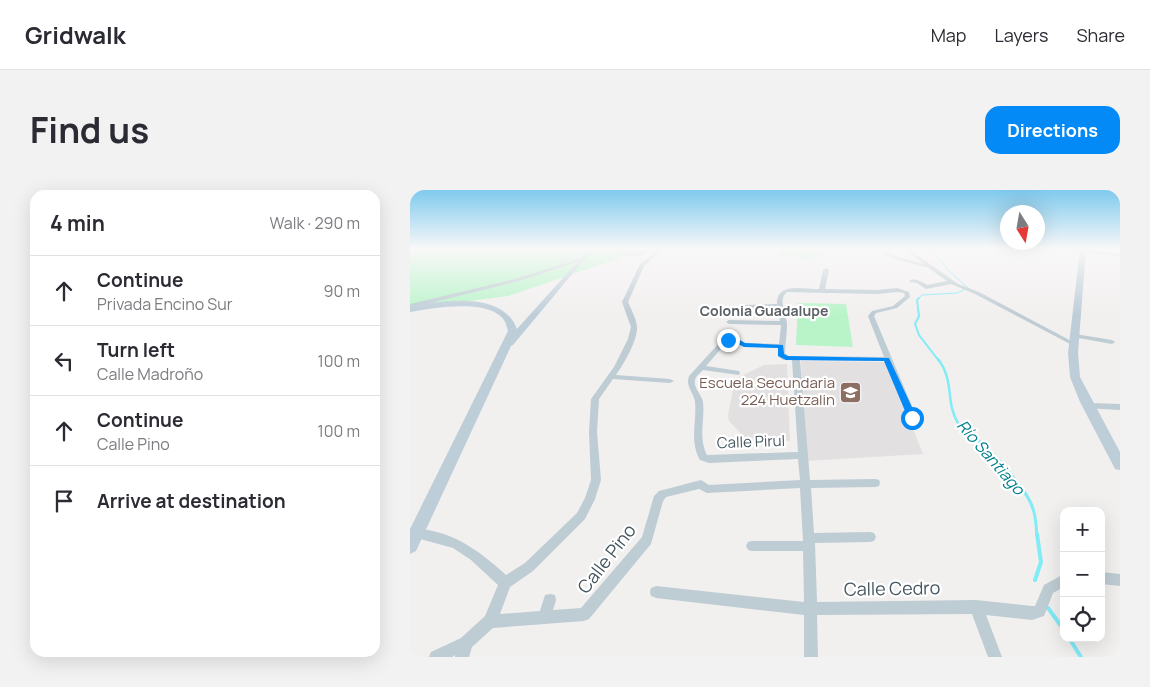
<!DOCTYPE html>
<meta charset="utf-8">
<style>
:root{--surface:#fff;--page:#f2f2f3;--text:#2b2b33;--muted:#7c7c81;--line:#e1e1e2;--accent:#048af7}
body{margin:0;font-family:Manrope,sans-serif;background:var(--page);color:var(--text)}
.controls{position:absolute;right:15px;bottom:15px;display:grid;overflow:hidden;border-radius:10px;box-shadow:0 5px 20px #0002}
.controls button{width:45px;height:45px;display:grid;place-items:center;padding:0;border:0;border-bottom:1px solid var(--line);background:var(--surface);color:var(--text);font:25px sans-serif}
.compass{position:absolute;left:590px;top:15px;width:45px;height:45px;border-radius:50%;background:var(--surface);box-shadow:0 5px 20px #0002;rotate:169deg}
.stop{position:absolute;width:15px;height:15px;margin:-11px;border:4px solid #048af7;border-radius:50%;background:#fff}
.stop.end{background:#048af7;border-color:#fff;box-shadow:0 1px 5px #0008}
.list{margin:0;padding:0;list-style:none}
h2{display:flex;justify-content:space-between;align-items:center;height:65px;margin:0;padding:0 20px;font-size:21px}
h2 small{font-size:16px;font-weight:400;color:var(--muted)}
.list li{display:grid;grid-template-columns:32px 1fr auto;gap:15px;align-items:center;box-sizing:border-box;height:70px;padding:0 20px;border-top:1px solid var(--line)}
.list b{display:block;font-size:19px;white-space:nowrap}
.list p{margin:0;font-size:16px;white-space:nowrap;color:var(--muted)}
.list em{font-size:16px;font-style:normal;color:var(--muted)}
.icon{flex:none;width:28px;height:28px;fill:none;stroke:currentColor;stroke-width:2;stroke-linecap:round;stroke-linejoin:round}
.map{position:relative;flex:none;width:710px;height:467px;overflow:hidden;border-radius:15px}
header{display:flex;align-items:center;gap:30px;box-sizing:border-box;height:70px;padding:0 25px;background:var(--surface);border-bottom:1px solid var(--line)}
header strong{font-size:24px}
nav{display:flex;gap:28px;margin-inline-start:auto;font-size:18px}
.intro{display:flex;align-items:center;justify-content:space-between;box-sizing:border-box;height:120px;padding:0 30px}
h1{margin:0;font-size:35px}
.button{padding:12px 22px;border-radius:15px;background:var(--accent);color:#fff;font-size:18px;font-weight:700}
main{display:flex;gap:30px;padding:0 30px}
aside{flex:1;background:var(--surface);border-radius:15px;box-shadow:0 5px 20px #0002}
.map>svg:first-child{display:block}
</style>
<header>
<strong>Gridwalk</strong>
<nav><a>Map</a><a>Layers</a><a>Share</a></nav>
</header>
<div class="intro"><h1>Find us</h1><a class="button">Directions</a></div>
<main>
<aside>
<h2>4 min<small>Walk · 290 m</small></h2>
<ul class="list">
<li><svg class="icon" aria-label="ahead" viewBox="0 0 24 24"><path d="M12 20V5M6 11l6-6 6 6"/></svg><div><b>Continue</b><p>Privada Encino Sur</p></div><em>90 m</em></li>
<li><svg class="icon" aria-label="left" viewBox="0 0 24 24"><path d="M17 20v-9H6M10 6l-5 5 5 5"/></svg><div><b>Turn left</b><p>Calle Madroño</p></div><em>100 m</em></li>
<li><svg class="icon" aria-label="ahead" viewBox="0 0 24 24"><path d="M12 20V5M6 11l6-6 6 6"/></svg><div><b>Continue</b><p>Calle Pino</p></div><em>100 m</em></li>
<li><svg class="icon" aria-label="arrive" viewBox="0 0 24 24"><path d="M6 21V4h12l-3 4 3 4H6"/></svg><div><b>Arrive at destination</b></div></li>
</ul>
</aside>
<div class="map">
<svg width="710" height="467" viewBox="0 0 710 467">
<rect width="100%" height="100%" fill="#f2efef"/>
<path fill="#e3e0e1" d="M 391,171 L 477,172 L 513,264 L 396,271 Z
M 377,174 L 380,251 L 337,250 L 319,231 L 318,225 L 325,189 L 354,175 Z"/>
<path fill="#b9f4c9" d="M 0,59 L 246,59 L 222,64 L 98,106 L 0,119 Z
M 370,59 L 398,59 L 415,64 L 414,68 L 411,65 L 397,69 L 387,67 L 386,64 L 372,66 Z
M 388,113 L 436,114 L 443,157 L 386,155 Z"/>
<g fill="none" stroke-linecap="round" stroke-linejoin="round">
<path stroke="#81ebf6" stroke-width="1" d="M 508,109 L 512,105 L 547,103 L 558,98 L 539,81 L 521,59"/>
<path stroke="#81ebf6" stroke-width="2" d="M 509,108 L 507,110 L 509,126 L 505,134 L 509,145 L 529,171"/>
<path stroke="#81ebf6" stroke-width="2.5" d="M 528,169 C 545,191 535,212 548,233 C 551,239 561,244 566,248"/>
<path stroke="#81ebf6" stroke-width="3" d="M 564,247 C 580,259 618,300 623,319 C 626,327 626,337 627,345"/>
<path stroke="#81ebf6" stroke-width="4" d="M 625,390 L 631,372 L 627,344
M 638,418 L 654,440
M 659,448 L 671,467"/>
<path fill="#beccd3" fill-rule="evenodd" d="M 249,59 L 254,59 L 234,76 L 218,112 C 221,119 227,130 227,138 C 227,151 214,174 206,185 L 260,189 L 264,191 L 260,193 L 203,189 L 189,209 L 187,242 L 191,290 L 185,309 L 175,329 L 123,381 L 100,397 L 90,424 L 130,421 L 135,405 L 140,404 L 145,405 L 146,410 L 143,420 L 171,418 L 232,347 L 244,306 L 249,301 L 291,290 L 299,295 L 390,290 L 388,269 L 299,273 L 290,270 C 279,250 287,232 285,212 C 284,202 275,197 279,186 L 312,150 L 326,149 L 335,153 L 369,154 L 371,135 L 319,134 L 316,132 L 319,130 L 370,131 L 367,118 L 335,119 L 332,117 L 335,115 L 367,114 C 366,92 394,99 409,99 L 413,80 L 416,78 L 419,80 L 415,99 L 467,100 L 487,98 L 499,102 L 500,107 L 487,118 L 466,123 L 464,126 L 507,228 L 503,231 L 499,228 L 476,171 L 390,170 L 400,290 L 465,289 L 469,290 L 470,293 L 469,296 L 465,297 L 401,298 L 404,343 L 460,342 L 464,343 L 466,347 L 464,351 L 460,352 L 405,353 L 407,412 L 566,410 L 622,416 L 625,416 L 634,395 L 654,384 L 654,397 L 643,403 L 634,426 L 622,430 L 576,425 L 592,467 L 578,467 L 562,424 L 407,425 L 408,467 L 394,467 L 394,425 L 246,408 L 241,406 L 240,402 L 241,398 L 246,396 L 394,412 L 393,361 L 342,361 L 338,360 L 336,356 L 338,352 L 342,351 L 393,351 L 390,298 L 297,303 L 289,299 L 256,307 L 253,311 L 241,354 L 179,429 L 174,431 L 83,438 L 62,457 L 59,467 L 45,467 L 45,465 L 42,467 L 19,467 L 21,462 L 51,448 L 75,426 L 88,395 L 61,370 L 43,358 L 3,347 L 1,343 L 3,339 C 8,337 13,339 18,340 C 50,346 73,364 96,385 L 115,373 L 167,323 L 175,308 L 181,290 L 179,242 L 181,209 L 204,177 L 218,149 L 221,137 L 212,112 L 230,74 ZM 377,102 L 467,104 L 487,102 L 494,103 L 495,106 L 483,116 L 462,121 L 458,126 L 474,167 L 378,166 L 375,163 C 375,154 377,144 377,135 C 377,124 367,110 377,102 ZM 316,153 L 325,153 L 334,157 L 368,158 L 368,166 L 373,170 L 382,170 L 388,262 L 297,265 C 288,248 295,230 293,212 C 292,205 283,198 285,190 C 286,186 290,183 293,180 L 329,185 L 330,183 L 329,181 L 296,176 Z
M 466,59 L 472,59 L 488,67 L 514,74 L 494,59 L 499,59 L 548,94 L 569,102 L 667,154 L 666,155 L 662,155 L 565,104 L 541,94 L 516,99 L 507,93 L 500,92 L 499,91 C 505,87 512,92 517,95 L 537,91 L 517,77 L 515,77 L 484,69 Z
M 673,60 L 710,64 L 710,66 L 671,62 L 671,61 Z
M 169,69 L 173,70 L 109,91 L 0,118 L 0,114 L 105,89 Z
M 665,144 L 702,150 L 705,152 L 702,154 L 663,147 L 663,145 Z
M 678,213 L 710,214 L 710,220 L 675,218 L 674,216 L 675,214 Z
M 691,382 L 710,384 L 710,396 L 691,394 Z"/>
<path fill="#beced8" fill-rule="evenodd" d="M 179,59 L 186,59 L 173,71 L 103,155 L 101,156 L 6,361 L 0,364 L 0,339 L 98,141 C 97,138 96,133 94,130 C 79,108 22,118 0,122 L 0,116 C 33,111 92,100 107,139 Z
M 209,59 L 215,59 L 217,62 L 244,59 L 230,66 L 212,65 Z
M 670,59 L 676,59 L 668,163 L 670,187 L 710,262 L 710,280 L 705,279 L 703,275 L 670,212 L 660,187 L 658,163 Z"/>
</g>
<linearGradient id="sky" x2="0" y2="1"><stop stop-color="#7fcaee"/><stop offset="0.47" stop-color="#f9f8f8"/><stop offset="1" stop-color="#f9f8f8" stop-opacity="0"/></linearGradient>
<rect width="710" height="125" fill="url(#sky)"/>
<path fill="#048af7" d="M 318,148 L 328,149 L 335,153 L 373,155 L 374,164 L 378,166 L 479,168 L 507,228 L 502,231 L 498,228 L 474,171 L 376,170 L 368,166 L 368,158 L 334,157 L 325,152 L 316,151 L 315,150 Z"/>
<defs>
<symbol id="school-square" viewBox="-11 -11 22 22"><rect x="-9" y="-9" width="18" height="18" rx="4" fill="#8d6e63" stroke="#fff"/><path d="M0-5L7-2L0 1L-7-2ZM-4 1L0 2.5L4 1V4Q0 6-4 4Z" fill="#fff"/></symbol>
</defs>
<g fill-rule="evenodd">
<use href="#school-square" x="428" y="190" width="25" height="25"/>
</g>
<g text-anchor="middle" stroke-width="4.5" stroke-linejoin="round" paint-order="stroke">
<g font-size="14" font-weight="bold" fill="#5b6165" stroke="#fff">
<text x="354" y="126">Colonia Guadalupe</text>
</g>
<g font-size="15" fill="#785e54" stroke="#fff" text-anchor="end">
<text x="425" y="198">Escuela Secundaria<tspan x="425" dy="17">224 Huetzalin</tspan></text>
</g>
<g font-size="15" fill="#45565f" stroke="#fff">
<text transform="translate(341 252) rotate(-2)" y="5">Calle Pirul</text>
</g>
<g font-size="16" font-style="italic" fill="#04818e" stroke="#fff">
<text transform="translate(581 267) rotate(49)" y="6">Río Santiago</text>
</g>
<g font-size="18" fill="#45565f" stroke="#fff">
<text transform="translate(197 369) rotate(-52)" y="6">Calle Pino</text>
<text transform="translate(482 399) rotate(-1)" y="6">Calle Cedro</text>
</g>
</g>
</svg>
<div class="controls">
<button>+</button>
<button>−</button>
<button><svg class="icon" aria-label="locate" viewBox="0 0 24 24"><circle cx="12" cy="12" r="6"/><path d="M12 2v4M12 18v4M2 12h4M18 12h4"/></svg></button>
</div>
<svg class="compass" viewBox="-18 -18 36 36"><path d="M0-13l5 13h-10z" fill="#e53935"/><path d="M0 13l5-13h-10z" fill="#7c7c81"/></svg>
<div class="stop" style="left:502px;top:228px"></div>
<div class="stop end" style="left:318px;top:150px"></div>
</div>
</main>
